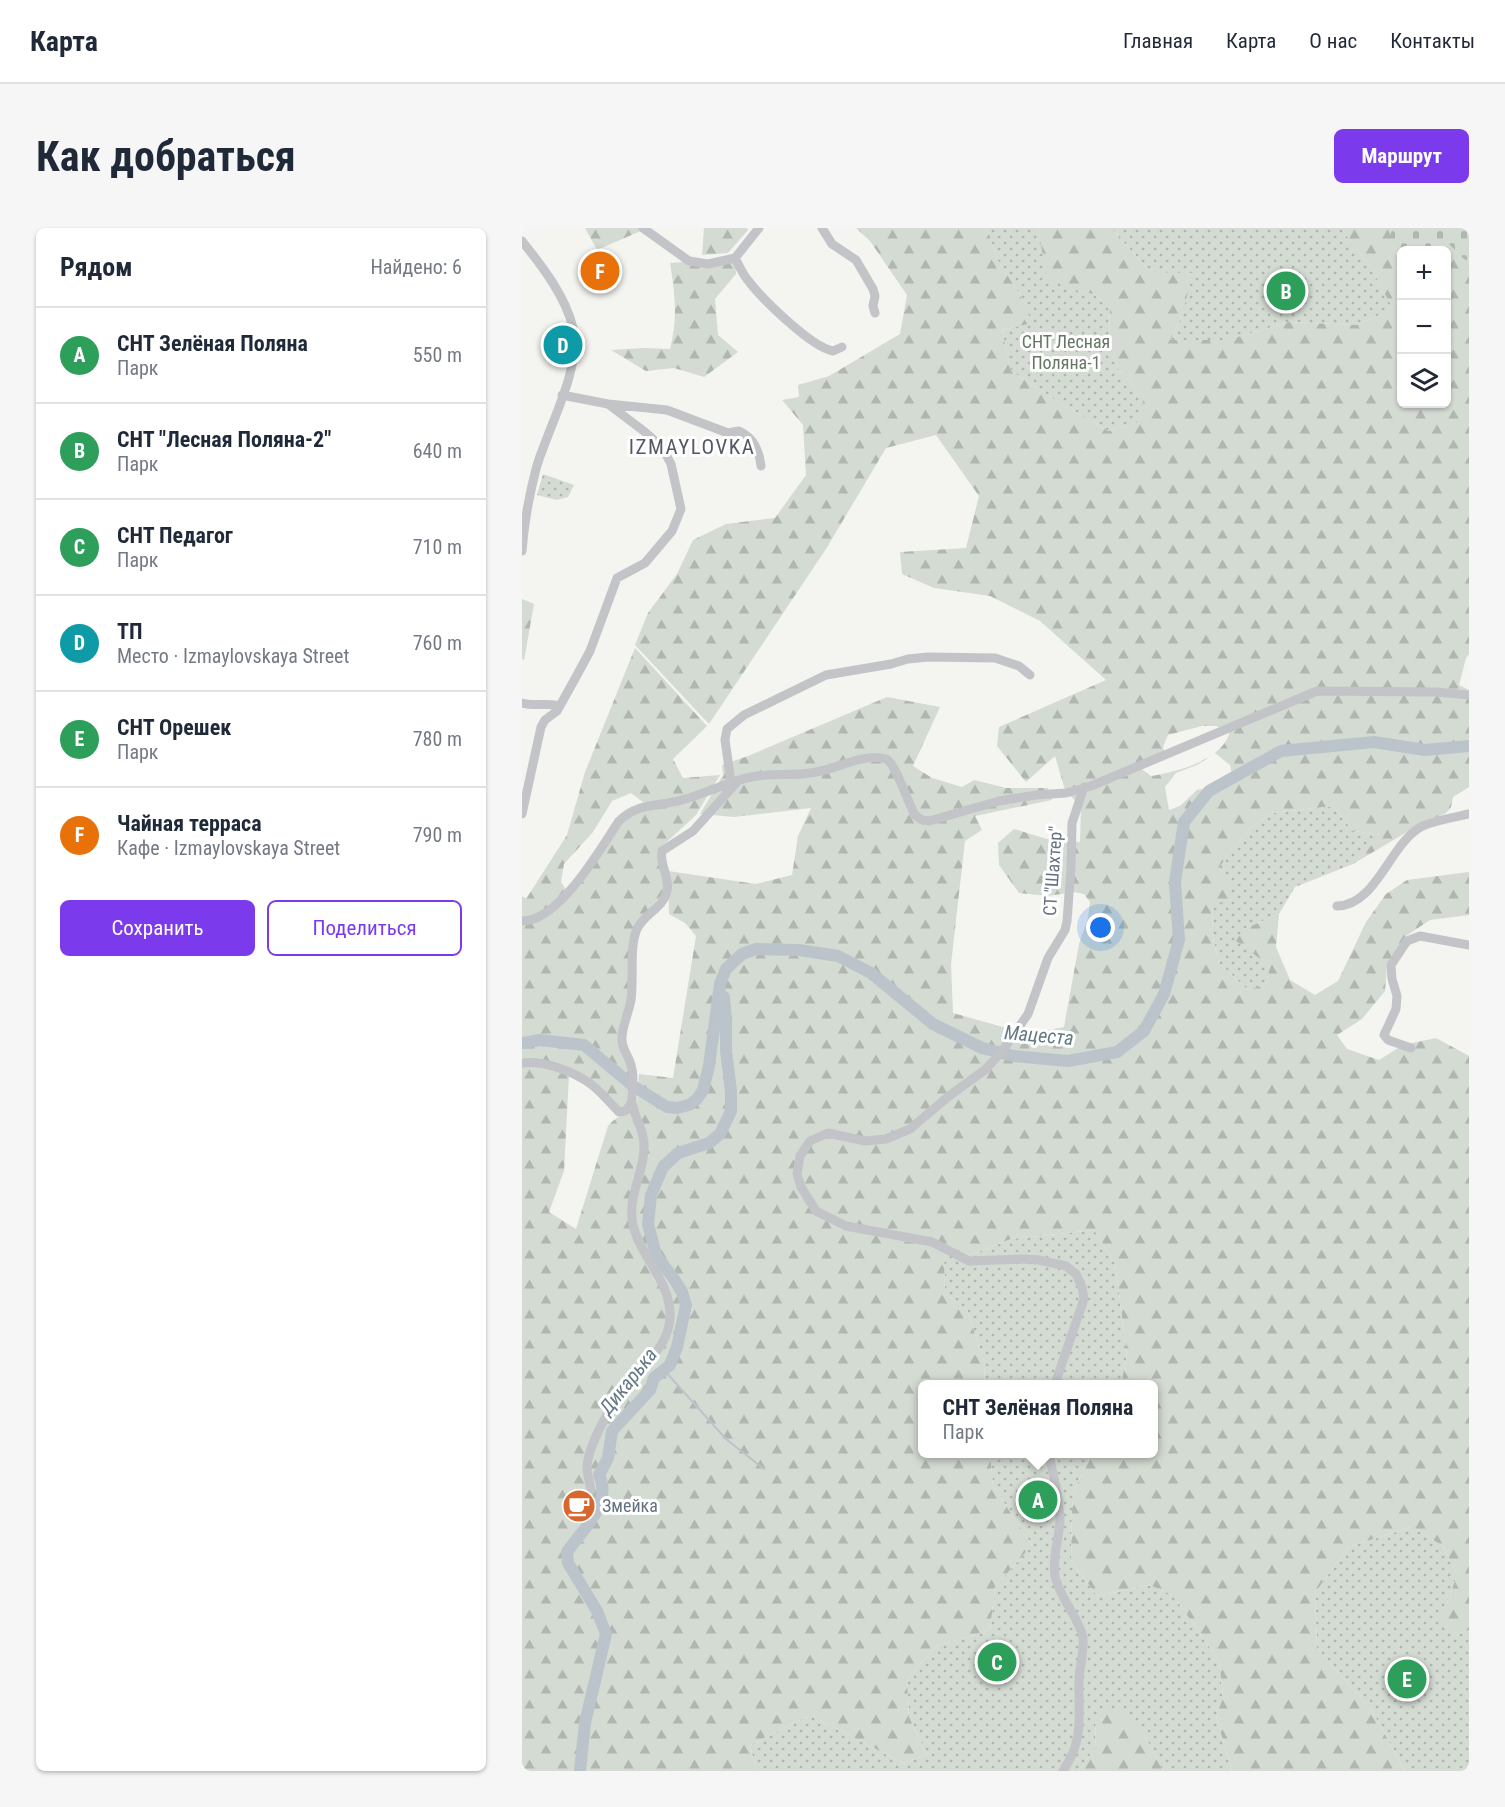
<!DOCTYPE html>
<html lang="ru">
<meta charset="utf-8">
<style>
:root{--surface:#fff;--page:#f6f6f7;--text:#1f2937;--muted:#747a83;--line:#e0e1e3;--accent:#7c3aed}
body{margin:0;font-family:"Roboto Condensed",sans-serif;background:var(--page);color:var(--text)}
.controls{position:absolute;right:18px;top:18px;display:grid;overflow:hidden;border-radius:9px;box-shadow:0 2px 4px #0004}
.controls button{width:54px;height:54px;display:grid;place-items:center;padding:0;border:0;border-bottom:2px solid var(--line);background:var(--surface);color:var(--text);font:30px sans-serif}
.you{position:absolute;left:579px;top:700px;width:21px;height:21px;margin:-15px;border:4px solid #fff;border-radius:50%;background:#1a73e8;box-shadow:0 0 0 9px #1a73e833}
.badge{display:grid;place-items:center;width:39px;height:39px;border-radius:50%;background:var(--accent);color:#fff;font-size:20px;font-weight:700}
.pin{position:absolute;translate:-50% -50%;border:3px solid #fff;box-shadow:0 2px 6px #0006}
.popup{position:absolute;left:396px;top:1152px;width:240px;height:78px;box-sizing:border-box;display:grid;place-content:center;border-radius:9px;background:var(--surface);filter:drop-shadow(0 2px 4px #0005);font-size:20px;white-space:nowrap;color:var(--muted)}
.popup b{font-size:22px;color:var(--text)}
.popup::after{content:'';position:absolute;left:50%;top:100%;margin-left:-12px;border:12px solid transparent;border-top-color:var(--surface)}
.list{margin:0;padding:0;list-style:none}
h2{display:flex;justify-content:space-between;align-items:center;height:78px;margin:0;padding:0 24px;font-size:26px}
h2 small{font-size:20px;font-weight:400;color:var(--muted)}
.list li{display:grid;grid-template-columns:39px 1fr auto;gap:18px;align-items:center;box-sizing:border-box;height:96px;padding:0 24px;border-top:2px solid var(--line)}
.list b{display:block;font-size:22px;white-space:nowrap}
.list p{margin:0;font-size:20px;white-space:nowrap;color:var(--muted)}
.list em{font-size:20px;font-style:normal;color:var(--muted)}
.actions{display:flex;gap:12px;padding:18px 24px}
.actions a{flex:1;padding:14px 0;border:2px solid var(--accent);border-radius:9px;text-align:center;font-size:21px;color:var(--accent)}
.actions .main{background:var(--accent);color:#fff}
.icon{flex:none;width:33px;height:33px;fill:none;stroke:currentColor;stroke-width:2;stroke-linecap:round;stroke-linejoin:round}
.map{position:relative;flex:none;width:947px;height:1543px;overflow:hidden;border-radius:9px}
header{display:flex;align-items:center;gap:36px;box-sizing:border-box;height:84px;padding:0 30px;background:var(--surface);border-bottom:2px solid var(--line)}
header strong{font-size:28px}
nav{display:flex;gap:33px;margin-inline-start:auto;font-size:21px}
.intro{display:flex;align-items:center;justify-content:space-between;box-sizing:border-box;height:144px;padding:0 36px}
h1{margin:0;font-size:42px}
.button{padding:15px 27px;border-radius:9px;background:var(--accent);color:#fff;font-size:21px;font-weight:700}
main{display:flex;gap:36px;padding:0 36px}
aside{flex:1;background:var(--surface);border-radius:9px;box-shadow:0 2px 4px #0004}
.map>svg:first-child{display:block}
</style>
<header>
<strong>Карта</strong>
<nav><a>Главная</a><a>Карта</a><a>О нас</a><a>Контакты</a></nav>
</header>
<div class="intro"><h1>Как добраться</h1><a class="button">Маршрут</a></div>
<main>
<aside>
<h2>Рядом<small>Найдено: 6</small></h2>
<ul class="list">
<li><span class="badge" style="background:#2e9e5b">A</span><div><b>СНТ Зелёная Поляна</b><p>Парк</p></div><em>550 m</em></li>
<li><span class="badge" style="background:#2e9e5b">B</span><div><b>СНТ &quot;Лесная Поляна-2&quot;</b><p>Парк</p></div><em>640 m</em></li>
<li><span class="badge" style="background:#2e9e5b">C</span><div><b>СНТ Педагог</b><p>Парк</p></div><em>710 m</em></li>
<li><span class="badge" style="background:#0f9aa8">D</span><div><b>ТП</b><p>Место · Izmaylovskaya Street</p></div><em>760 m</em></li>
<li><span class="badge" style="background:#2e9e5b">E</span><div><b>СНТ Орешек</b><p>Парк</p></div><em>780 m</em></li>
<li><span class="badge" style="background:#e8710a">F</span><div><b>Чайная терраса</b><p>Кафе · Izmaylovskaya Street</p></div><em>790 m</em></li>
</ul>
<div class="actions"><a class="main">Сохранить</a><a>Поделиться</a></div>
</aside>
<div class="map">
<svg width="947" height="1543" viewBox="0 0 947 1543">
<defs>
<pattern id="grass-dots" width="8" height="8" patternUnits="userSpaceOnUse" patternTransform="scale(1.5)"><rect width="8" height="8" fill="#d4dbd2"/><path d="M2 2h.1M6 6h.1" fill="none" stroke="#b0b6b0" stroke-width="1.8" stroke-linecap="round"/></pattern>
<pattern id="forest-firs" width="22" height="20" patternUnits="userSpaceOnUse" patternTransform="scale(1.5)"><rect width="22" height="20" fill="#d4dbd2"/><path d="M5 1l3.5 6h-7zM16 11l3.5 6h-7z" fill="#b0b6b0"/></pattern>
<pattern id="cemetery-stones" width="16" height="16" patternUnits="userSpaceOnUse" patternTransform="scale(1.5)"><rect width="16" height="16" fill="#d4dbd2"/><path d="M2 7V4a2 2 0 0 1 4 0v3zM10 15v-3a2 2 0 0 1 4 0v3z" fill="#b0b6b0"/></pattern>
</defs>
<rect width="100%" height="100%" fill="#f4f4f0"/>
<path fill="url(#grass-dots)" d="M 465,0 L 516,0 L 521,23 L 550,61 L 571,66 L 588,79 L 587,113 L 597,142 L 622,169 L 618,194 L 586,203 L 536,174 L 489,143 L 480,102 L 509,95 L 498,67 L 475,31 Z
M 589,0 L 819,0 L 852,45 L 872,81 L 834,97 L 767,94 L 705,112 L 649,112 L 660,87 L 628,44 Z
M 21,246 L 52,257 L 46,269 L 35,272 L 15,267 Z
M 811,578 L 831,603 L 861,607 L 831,636 L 773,659 L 757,686 L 722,701 L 733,725 L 748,738 L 744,756 L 726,762 L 697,735 L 690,705 L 691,676 L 706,672 L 693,643 L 727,601 L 749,585 Z
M 572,1002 L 593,1035 L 605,1127 L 599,1156 L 463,1156 L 462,1133 L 445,1082 L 423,1066 L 422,1028 L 451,1026 L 489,1011 Z
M 468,1226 L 569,1226 L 552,1263 L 550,1281 L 549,1332 L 575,1368 L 627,1357 L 651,1367 L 697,1433 L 701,1469 L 694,1489 L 710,1543 L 641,1543 L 624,1510 L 574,1488 L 573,1520 L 557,1543 L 234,1543 L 228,1517 L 288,1487 L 381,1535 L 405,1527 L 387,1489 L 385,1450 L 415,1418 L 468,1402 L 473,1359 L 510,1317 L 471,1258 Z
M 890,1299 L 921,1318 L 935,1347 L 925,1375 L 916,1393 L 933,1408 L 947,1402 L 947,1543 L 883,1543 L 850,1483 L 795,1420 L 793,1365 L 826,1319 Z"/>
<path fill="url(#forest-firs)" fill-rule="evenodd" d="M 63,0 L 120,0 L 121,2 L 75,22 Z
M 182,0 L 225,0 L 226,2 L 206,25 L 180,27 Z
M 334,0 L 465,0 L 475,31 L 498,67 L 510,95 L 480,102 L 489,143 L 536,174 L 586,203 L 617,194 L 622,169 L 597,142 L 587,113 L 588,79 L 571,66 L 550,61 L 525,50 L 516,0 L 589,0 L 628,44 L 671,45 L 660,87 L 649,112 L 705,112 L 767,94 L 834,97 L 871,81 L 852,45 L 819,0 L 870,0 L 869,4 L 874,26 L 879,29 L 880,176 L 924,176 L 924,22 L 903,22 L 912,18 L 929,17 L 947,33 L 947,426 L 944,430 L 937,457 L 947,462 L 947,559 L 931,569 L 929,579 L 924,585 L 897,597 L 831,636 L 860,607 L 831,603 L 811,578 L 749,585 L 727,601 L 694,643 L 712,656 L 706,672 L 691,677 L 690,705 L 697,735 L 726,762 L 744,756 L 748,738 L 714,713 L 722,701 L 757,686 L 754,719 L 768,752 L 793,767 L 816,753 L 844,694 L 864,666 L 885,652 L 947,644 L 947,687 L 908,692 L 884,708 L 865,736 L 863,763 L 840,791 L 815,807 L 825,821 L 857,832 L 881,817 L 914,810 L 947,828 L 947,1402 L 933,1408 L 915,1393 L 925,1375 L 935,1347 L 921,1318 L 890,1299 L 826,1319 L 793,1365 L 795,1420 L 850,1483 L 883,1543 L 710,1543 L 694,1489 L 701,1469 L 697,1433 L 651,1367 L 627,1357 L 575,1368 L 549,1332 L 550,1281 L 552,1263 L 569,1226 L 632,1226 L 632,1156 L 599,1156 L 605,1127 L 593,1035 L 572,1002 L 489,1011 L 451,1026 L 422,1028 L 423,1066 L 445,1082 L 462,1133 L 463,1156 L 400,1156 L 400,1226 L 468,1226 L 471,1258 L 510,1317 L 473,1359 L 468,1402 L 415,1418 L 385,1450 L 387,1489 L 405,1527 L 381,1535 L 288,1487 L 228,1517 L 234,1543 L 0,1543 L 0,839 L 9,837 L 47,847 L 42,943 L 27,984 L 54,1001 L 86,898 C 93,889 106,884 115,876 L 117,846 L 151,850 L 174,708 L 163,695 L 147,686 L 146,643 L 234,656 L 270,647 L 276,608 L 289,580 L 212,589 L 178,586 L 201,547 L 200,537 L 226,528 L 365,469 L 418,479 L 391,538 L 410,550 L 440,559 L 452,552 L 484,560 L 526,560 L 530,572 L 453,588 L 460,602 L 443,613 L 429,736 L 431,785 L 506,806 L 542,799 L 557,716 L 566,690 L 568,674 L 562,666 L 552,664 L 526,668 L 497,665 L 477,637 L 476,615 L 492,601 L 525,611 L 558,614 L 559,579 L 543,562 L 533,528 L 504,554 L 475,518 L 477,499 L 584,452 L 518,393 L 468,368 L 412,360 L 380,346 L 378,324 L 444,320 L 457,268 L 414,207 L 364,220 L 304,321 L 187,496 L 113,417 L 126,385 L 155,346 L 171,312 L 204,296 L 253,290 L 284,247 L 281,197 L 260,172 L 277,169 L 276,157 L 307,148 L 378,106 L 385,67 L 348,13 ZM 680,498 L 695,498 L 701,502 L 643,526 L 641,519 L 646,507 ZM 708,501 C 705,531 655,544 629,548 L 617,539 ZM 693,525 L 708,537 L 710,546 L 685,560 L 675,562 L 658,578 L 647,582 L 643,559 L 654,545 L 675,537 Z
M 213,30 L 214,46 L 193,71 L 196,107 L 216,124 L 182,149 L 152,140 L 124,143 L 89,122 L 121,120 L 148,121 C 156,92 153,65 148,35 Z
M 0,371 L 12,376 L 2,432 L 0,431 Z
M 113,420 L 185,498 L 151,531 L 161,550 L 198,547 L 174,587 L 135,623 L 142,642 L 143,663 L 118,691 L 101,822 L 110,853 L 106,874 L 98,881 L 72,856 L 0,833 L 0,668 L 4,671 L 45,607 L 63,544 ZM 109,565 L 125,577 L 97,593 L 46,665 L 39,654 L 42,636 L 71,604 L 90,573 Z
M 586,1480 L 602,1485 L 624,1510 L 641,1543 L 557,1543 L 573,1520 L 574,1488 Z"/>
<path fill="url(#cemetery-stones)" d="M 870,0 L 947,0 L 947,33 L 942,31 L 928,17 L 912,18 L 903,22 L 880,22 L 879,29 C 869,23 867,11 870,0 Z"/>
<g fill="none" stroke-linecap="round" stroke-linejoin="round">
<path stroke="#bbc4ca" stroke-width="2" d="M 142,1142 L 204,1211 L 242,1241"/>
<path stroke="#bbc4ca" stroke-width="12" d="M 0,815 L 18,812 L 62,817 L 111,858 L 145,879 L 155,880 L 167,877 L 175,871 L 181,862 L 187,838 L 198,756 L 204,741 L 220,726 L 234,721 L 277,722 L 316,728 L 349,745 L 411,796 L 460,820 L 492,828 L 546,833 L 595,824 L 622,803 L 642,766 L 657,712 L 653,654 L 662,594 L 687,563 L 759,523 L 852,514 L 903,522 L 947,518
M 58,1543 L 63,1495 L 84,1406 L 75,1383 L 46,1335 L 45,1324 C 60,1302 91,1276 77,1247 L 86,1230 L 90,1203 L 128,1162 L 132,1150 L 148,1137 L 155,1119 L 164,1077 L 160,1064 L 152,1051 L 134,1027 L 126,996 L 129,967 L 141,939 L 156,925 L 187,915 L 198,906 L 209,883 L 209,863 L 204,823 L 204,792 L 202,769"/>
<path stroke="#c2c4c8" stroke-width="9" d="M 121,0 L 167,33 L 186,36 L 213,30 L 237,0
M 300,0 L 310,16 L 334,32 L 344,49 L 351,61 L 353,68 L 351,78 L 353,85
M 0,13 C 20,38 44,69 51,100 C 60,142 25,201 14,241 C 7,268 2,296 0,323
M 213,30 C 217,37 220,45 225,51 C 239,70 289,119 311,123 L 320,119
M 40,167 L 86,176 L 145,182 L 206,205 L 217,203 C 232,210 237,222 239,238
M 0,475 C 12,479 26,474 38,478
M 209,554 L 203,512 L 205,501 L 222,487 L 304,447 L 369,436 L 386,431 L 406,429 L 473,430 L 497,438 L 508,447
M 0,586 L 19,499 L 23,492 L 35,483 L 54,449 L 68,423 L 95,350 L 123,335 L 150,303 L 159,281 L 149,236 L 140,219 L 123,204 L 86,176
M 815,678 C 853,678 867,619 897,600 C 908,593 934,589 947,586
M 0,693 C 37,694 78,621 97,593 C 117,574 135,579 160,572 C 183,566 205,554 229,549 C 249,545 269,548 288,545 C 311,543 342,524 364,531 C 374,535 386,576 393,587 L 400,592 L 407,593 L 477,573 L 514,567 L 544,565 L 569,558 L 795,463 L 914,464 L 947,467
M 889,820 L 866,812 L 862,807 L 874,781 L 875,768 L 870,751 L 869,737 L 885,713 L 898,708 L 947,717
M 0,835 C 22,832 53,844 70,857 C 80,865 88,875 97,884 L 103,883 L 110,875
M 533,1156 L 562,1071 L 560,1059 L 554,1046 L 544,1038 L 517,1032 L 501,1031 L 447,1033 L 410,1014 L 324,998 L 294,983 L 279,959 L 275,946 L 278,928 L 288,913 L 306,905 L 343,913 L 364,911 L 388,901 L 427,868 L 464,841 L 481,822 L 506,786 L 526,730 L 543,702 L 545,693 L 549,640 L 550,595 L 562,559
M 527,1226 C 531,1247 538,1271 538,1293 C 537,1311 530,1329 533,1348 C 537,1369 558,1391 561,1410 C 562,1423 558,1438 557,1451 C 556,1488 563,1510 541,1543
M 69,1262 C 68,1255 65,1247 65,1240 C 65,1219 90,1175 103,1159 C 120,1138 148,1118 148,1088 C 149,1054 118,1028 111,997 C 105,970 121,947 122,921 C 123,901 111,889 110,873 C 110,861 113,850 109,837 C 107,829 100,821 100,812 C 99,801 107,784 109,772 C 112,751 107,719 115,701 C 122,686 142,679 145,663 C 148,648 137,637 140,623 L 171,603 L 216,553"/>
</g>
<defs>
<symbol id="cafe-disc" viewBox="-11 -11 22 22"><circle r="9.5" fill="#d8672d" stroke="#fff"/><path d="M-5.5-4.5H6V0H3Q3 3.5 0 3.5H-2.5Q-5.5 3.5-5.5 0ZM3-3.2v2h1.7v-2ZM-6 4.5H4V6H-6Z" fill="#fff"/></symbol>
</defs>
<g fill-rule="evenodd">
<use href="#cafe-disc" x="38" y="1259" width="38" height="38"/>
</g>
<g text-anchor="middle" stroke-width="6" stroke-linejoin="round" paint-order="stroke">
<g font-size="18" fill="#657763" stroke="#fff">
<text x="544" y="120">СНТ Лесная<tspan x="544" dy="21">Поляна-1</tspan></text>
</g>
<g font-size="18" fill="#657180" stroke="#fff">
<text transform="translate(531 643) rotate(-86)" y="6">СТ "Шахтер"</text>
</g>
<g font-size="18" fill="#657180" stroke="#fff" text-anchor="start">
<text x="80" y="1284">Змейка</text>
</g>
<g font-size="20" font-style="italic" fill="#657984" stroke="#fff">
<text transform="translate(517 807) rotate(5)" y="7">Мацеста</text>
<text transform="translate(106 1153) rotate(-51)" y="7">Дикарька</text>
</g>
<g font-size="21" letter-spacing="1.5" fill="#525b65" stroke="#fff">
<text x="170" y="226">IZMAYLOVKA</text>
</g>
</g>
</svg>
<div class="controls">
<button>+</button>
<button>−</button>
<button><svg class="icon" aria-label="layers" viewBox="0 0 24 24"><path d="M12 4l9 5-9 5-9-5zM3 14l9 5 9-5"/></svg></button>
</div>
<div class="you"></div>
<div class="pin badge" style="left:516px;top:1272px;background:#2e9e5b">A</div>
<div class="popup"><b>СНТ Зелёная Поляна</b>Парк</div>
<div class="pin badge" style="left:764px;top:63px;background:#2e9e5b">B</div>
<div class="pin badge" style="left:475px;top:1434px;background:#2e9e5b">C</div>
<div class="pin badge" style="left:41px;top:117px;background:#0f9aa8">D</div>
<div class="pin badge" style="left:885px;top:1451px;background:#2e9e5b">E</div>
<div class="pin badge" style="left:78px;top:43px;background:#e8710a">F</div>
</div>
</main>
